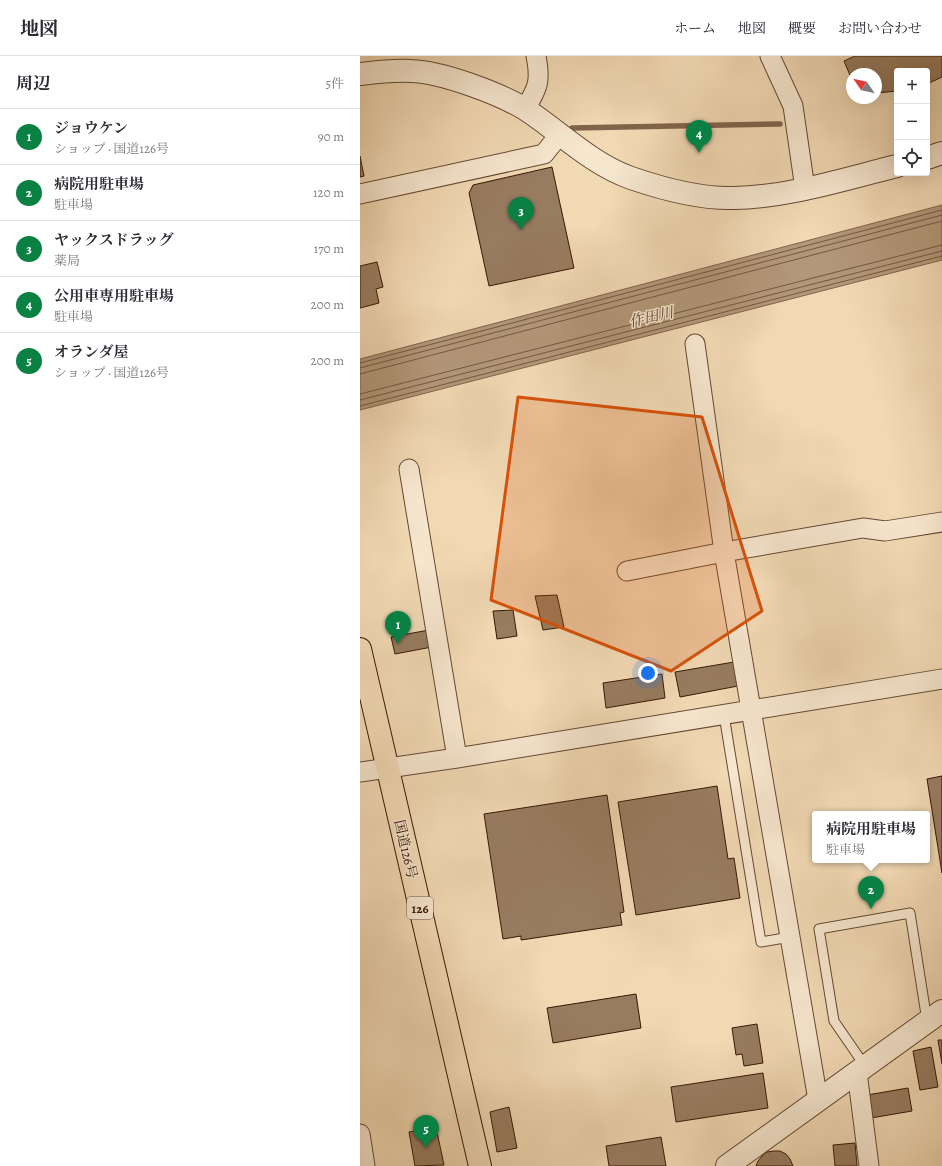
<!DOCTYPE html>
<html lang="ja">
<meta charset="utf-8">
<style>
:root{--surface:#fff;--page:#f7f7f7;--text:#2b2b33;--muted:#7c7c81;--line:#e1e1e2;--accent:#0b8043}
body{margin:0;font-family:Alegreya,"Noto Serif JP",serif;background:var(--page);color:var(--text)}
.controls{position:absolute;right:12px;top:12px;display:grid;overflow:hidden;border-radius:4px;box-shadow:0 4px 16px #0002}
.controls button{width:36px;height:36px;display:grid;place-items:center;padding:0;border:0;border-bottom:1px solid var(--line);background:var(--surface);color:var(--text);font:20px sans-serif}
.compass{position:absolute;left:486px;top:12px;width:36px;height:36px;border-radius:50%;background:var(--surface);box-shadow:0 4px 16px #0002;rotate:304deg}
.you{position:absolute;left:288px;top:617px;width:14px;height:14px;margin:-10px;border:3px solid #fff;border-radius:50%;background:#1a73e8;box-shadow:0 0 0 6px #1a73e833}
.badge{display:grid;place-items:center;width:26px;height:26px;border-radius:50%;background:var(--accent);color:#fff;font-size:13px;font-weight:700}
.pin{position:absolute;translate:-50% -33px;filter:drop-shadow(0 1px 2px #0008)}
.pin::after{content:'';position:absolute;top:21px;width:14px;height:12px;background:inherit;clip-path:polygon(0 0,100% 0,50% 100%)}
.popup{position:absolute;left:452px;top:755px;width:118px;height:52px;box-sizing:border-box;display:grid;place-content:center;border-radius:4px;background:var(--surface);filter:drop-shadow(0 1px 3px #0005);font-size:13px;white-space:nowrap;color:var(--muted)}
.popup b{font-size:15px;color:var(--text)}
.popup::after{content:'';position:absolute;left:50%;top:100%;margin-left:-8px;border:8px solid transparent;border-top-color:var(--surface)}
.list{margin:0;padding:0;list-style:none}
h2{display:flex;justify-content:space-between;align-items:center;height:52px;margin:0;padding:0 16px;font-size:17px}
h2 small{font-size:13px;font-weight:400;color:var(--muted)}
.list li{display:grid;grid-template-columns:26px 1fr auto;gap:12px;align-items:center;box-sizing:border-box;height:56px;padding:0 16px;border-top:1px solid var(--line)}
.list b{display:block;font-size:15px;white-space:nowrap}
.list p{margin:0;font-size:13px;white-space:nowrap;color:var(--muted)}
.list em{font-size:13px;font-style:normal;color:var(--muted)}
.icon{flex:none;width:22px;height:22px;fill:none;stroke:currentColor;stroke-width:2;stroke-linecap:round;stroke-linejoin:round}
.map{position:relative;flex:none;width:582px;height:1110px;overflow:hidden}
header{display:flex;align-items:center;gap:24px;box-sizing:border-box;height:56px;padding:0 20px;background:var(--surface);border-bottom:1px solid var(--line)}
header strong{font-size:19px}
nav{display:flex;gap:22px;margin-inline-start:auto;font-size:14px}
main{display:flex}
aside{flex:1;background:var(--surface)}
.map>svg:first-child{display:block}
</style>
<header>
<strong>地図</strong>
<nav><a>ホーム</a><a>地図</a><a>概要</a><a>お問い合わせ</a></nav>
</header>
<main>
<aside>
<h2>周辺<small>5件</small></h2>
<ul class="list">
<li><span class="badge">1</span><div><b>ジョウケン</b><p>ショップ · 国道126号</p></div><em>90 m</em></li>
<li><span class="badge">2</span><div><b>病院用駐車場</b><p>駐車場</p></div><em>120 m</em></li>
<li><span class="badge">3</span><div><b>ヤックスドラッグ</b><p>薬局</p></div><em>170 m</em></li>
<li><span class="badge">4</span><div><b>公用車専用駐車場</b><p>駐車場</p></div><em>200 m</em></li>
<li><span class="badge">5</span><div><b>オランダ屋</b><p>ショップ · 国道126号</p></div><em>200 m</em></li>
</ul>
</aside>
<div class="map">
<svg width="582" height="1110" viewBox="0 0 582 1110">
<rect width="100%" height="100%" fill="#f1d9b4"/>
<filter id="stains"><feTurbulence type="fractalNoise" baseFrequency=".005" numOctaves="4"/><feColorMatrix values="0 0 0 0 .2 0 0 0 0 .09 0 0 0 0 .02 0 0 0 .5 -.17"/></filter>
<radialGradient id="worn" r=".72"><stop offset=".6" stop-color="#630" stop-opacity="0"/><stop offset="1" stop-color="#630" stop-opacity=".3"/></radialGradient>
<path fill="#b29779" stroke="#81644b" d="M 582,149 L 582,204 L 0,354 L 0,303 Z"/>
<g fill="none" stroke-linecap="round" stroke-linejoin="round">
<path stroke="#755840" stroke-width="1" d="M 0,307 L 582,154
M 0,312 L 582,159
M 0,318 L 582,165
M 0,338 L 582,189
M 0,344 L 582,195
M 0,350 L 582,200"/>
<path stroke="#81644b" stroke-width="5.5" d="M 212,72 L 420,68"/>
</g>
<path fill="#987c60" stroke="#381806" d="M 495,0 L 582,0 L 582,21 L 567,28 L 567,15 L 537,15 L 537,35 L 516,37 L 516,18 L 492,18 L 492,24 L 484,5 Z
M 0,100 L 4,120 L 0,121 Z
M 192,111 L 214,212 L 129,230 L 109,137 L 113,129 Z
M 17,206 L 23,231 L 16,233 L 19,247 L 0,252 L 0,210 Z
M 197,539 L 204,571 L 183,574 L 175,540 Z
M 153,554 L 157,580 L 137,583 L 133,555 Z
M 69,574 L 72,591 L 35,598 L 31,581 Z
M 374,606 L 378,630 L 320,641 L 315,616 Z
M 302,618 L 305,642 L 246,652 L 243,627 Z
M 582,720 L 582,817 L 567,723 Z
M 357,730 L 368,803 L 374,802 L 380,842 L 276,859 L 258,746 Z
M 247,739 L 264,856 L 260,857 L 262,869 L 161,884 L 161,880 L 143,883 L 124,758 Z
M 276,938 L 281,972 L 193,987 L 187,952 Z
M 397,968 L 403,1007 L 384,1010 L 382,998 L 376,999 L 372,972 Z
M 578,984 L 582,984 L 582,1008 Z
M 571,991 L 578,1031 L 560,1034 L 553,995 Z
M 403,1017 L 408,1052 L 316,1066 L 311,1031 Z
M 548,1032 L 552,1055 L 511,1062 L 507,1039 Z
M 149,1051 L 157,1092 L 137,1096 L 130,1056 Z
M 76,1071 L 84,1109 L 55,1110 L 49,1076 Z
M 301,1081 L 306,1110 L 249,1110 L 246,1090 Z
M 495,1087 L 497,1110 L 475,1110 L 473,1089 Z
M 414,1095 L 420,1095 L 426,1098 L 430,1103 L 433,1110 L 396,1110 L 398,1105 L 402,1100 L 407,1096 Z"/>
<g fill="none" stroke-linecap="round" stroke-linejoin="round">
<defs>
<path id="service" d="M 364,659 L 401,886 L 430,881
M 505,1010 L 474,965 L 459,873 L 550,857 L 567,965"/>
<path id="minor" d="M 410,0 L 433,50 L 445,133
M 165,53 C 178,32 181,25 176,0
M 0,138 L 184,98 L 199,79
M 335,288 L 364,496 L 458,1044
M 49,413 L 97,702
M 267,515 L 364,496 L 503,472 L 525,475 L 582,466
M 0,716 L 97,702 L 582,623
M 497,1016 L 509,1110
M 0,1078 L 5,1110"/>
<path id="tertiary" d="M 0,18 C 17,16 34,14 51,15 C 82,16 138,37 165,53 C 199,75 231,108 271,122 C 303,133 340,143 374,142 C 429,141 484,123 537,110
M 567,102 L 582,97
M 367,1110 L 582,955"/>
<path id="trunk" d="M 0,593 L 120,1110"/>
</defs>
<use href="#service" stroke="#664832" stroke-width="11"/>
<use href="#minor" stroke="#664832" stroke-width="21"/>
<use href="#tertiary" stroke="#664832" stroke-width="24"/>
<use href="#trunk" stroke="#381806" stroke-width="24"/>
<use href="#service" stroke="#f6e6ce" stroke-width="9"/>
<use href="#minor" stroke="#f6e6ce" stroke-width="19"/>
<use href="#tertiary" stroke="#f6e6ce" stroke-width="22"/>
<use href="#trunk" stroke="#f1d9b4" stroke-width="22"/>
</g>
<path fill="#d6520b" fill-opacity="0.2" stroke="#d6520b" stroke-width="3" stroke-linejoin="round" d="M 158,341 L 342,361 L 402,555 L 311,615 L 131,544 Z"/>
<g text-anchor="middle" stroke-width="3" stroke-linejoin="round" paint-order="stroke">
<rect fill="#f6e6ce" stroke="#715642" stroke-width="1" x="47" y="841" width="26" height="22" rx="3"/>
<g font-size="13" font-weight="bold" fill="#381806">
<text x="60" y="857">126</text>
</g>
<g font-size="14" fill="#381806" stroke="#f6e6ce">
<text transform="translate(46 793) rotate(77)" y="5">国道126号</text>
</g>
<g font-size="15" font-style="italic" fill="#63442e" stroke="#f6e6ce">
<text transform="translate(291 261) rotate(-13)" y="5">作田川</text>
</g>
</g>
<rect width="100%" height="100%" filter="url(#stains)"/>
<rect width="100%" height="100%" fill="url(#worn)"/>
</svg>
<div class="controls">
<button>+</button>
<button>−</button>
<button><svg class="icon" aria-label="locate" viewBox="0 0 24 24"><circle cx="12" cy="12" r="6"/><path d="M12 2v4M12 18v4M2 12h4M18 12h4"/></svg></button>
</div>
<svg class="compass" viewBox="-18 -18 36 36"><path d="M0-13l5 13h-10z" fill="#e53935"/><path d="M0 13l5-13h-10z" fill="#7c7c81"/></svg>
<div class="you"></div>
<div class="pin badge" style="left:38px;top:588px">1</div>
<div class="pin badge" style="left:511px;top:853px">2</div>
<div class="popup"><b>病院用駐車場</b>駐車場</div>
<div class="pin badge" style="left:161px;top:174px">3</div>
<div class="pin badge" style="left:339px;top:97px">4</div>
<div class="pin badge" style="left:66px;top:1092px">5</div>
</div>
</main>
